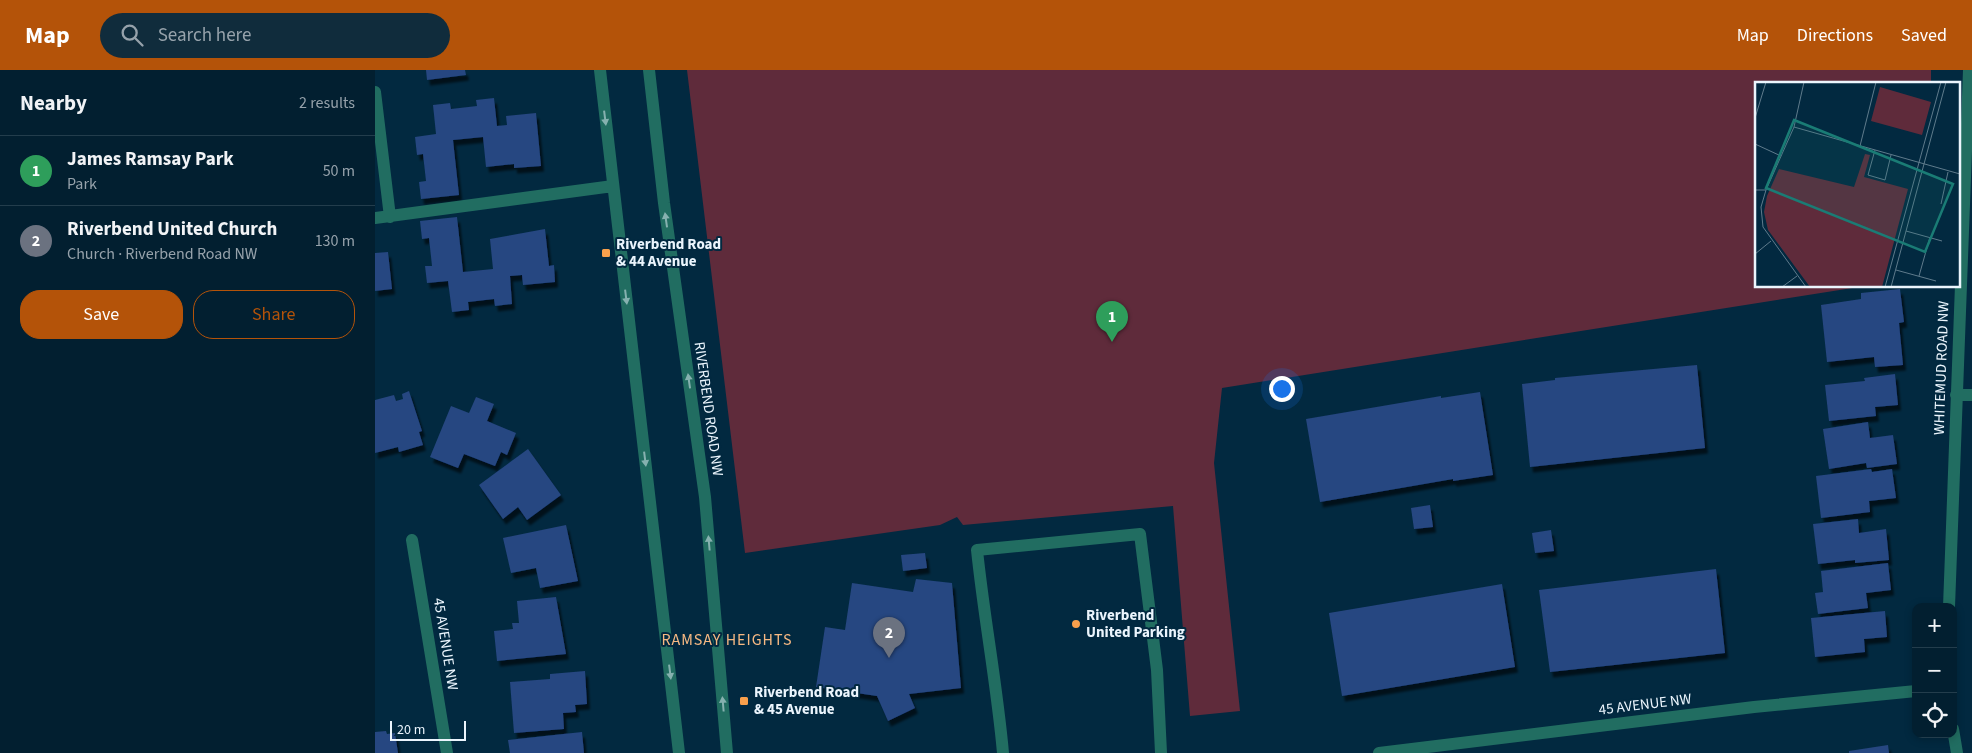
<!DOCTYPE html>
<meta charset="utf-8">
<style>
:root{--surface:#021f30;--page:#102c3c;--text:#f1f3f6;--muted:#96a2ab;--line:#233d4c;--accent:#b45309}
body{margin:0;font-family:"Source Sans 3",sans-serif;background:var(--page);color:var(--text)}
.controls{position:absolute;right:15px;bottom:15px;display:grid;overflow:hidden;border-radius:10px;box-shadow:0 2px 8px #0003}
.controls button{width:45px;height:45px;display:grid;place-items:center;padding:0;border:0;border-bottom:1px solid var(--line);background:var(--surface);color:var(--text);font:25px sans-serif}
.scale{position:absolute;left:15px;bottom:12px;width:76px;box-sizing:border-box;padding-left:5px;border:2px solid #ebf5fd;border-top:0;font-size:14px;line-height:18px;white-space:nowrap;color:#ebf5fd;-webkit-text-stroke:4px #022940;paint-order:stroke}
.you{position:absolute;left:906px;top:318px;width:18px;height:18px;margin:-12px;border:4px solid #fff;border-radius:50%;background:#1a73e8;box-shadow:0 0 0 8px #1a73e833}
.badge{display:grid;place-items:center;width:32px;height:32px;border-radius:50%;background:var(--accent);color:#fff;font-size:16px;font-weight:700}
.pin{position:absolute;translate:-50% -41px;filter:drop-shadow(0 1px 2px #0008)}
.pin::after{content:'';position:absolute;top:26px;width:18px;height:15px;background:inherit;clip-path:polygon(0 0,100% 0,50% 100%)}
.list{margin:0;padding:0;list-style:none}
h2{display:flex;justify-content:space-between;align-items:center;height:65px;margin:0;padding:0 20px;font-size:21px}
h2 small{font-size:16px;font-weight:400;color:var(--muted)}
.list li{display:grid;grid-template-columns:32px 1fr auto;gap:15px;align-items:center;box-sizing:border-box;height:70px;padding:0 20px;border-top:1px solid var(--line)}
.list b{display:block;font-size:19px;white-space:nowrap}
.list p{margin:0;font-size:16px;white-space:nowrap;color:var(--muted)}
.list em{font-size:16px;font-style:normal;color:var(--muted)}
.actions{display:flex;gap:10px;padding:15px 20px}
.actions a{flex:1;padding:11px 0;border:1px solid var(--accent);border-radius:20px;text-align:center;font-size:18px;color:var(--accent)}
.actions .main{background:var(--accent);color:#fff}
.icon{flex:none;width:28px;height:28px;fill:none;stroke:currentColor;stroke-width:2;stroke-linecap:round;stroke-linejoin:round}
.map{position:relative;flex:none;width:1597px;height:683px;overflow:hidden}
header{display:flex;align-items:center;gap:30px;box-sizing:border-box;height:70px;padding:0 25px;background:var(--accent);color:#fff}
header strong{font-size:24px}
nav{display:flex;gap:28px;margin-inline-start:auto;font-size:18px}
.search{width:350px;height:45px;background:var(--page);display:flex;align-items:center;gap:12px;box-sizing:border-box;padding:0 18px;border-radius:28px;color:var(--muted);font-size:19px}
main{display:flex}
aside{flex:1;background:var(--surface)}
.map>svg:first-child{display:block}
</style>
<header>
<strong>Map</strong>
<div class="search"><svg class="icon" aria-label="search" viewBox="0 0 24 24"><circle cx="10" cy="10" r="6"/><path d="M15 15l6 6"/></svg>Search here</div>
<nav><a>Map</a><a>Directions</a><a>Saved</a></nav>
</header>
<main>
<aside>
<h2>Nearby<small>2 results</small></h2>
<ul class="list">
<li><span class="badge" style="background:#2e9e5b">1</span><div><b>James Ramsay Park</b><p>Park</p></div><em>50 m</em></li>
<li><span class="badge" style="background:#6b7280">2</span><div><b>Riverbend United Church</b><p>Church · Riverbend Road NW</p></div><em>130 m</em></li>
</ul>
<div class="actions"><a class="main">Save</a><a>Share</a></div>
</aside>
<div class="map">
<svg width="1597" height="683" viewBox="0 0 1597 683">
<defs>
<filter id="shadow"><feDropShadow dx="3" dy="5.5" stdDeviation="1" flood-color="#0009"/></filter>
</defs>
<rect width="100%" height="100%" fill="#022940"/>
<path fill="#5f2b3b" d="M 312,0 L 1556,0 L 1556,14 L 1381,14 L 1381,216 L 1490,216 L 847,318 L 839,393 L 865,641 L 815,646 L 798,436 L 588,455 L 582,447 L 565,455 L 370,483 Z"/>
<path fill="#264681" filter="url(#shadow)" d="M 51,0 L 90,0 L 91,5 L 52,10 Z
M 119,28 L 122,56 L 132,55 L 131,46 L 161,43 L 166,96 L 139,98 L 139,94 L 111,97 L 108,67 L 78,70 L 84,125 L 46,129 L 44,112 L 51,111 L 48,84 L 42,85 L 40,67 L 61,64 L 58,35 L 75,33 L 76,39 L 102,36 L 101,30 Z
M 82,147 L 88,202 L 118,199 L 115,169 L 170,159 L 174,196 L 179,195 L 180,212 L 148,215 L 147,205 L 135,206 L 137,234 L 120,236 L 119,229 L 93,232 L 94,240 L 77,242 L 73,211 L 52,213 L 50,196 L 57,196 L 54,168 L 47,169 L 45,151 Z
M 13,182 L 17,219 L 0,221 L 0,183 Z
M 1525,219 L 1529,252 L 1524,253 L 1528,295 L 1500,297 L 1499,287 L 1452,292 L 1446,235 L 1486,229 L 1486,223 Z
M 1322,295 L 1330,378 L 1155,397 L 1147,314 L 1180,310 L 1180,308 Z
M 1520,304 L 1523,335 L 1500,337 L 1501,346 L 1454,351 L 1450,315 L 1490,311 L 1489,308 Z
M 34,321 L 47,361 L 44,362 L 48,375 L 24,382 L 23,377 L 0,383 L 0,330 L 19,325 L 21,331 L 28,329 L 27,324 Z
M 1105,322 L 1118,405 L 1078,411 L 1078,409 L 945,432 L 931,349 L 1066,326 L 1066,328 Z
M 101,327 L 119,334 L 112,351 L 141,363 L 132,385 L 126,382 L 120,396 L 89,384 L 83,398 L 55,387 L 76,336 L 94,343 Z
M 1493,352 L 1495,368 L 1518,365 L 1522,394 L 1492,398 L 1491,393 L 1454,399 L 1448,359 Z
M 153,379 L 186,425 L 152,450 L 143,437 L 128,449 L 104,415 Z
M 1496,399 L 1497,402 L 1517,399 L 1521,428 L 1494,431 L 1495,442 L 1446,448 L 1441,406 Z
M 1055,435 L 1058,457 L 1039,459 L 1036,438 Z
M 1483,449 L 1484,463 L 1511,459 L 1514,490 L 1480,493 L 1480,490 L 1443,494 L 1438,454 Z
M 191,455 L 203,511 L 165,518 L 161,498 L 136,503 L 128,468 Z
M 1176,460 L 1179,481 L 1160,483 L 1157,463 Z
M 550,483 L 552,498 L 528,501 L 526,485 Z
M 1513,493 L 1516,520 L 1491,523 L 1493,538 L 1443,544 L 1440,523 L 1448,522 L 1446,501 Z
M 1341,499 L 1350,583 L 1175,602 L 1164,520 Z
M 541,509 L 577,513 L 586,618 L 534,624 L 540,638 L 513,651 L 502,626 L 441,617 L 450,557 L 470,560 L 477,513 L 538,522 Z
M 1127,514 L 1140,597 L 967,626 L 954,543 Z
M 181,527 L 191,584 L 122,591 L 119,561 L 138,559 L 137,553 L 144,553 L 142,531 Z
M 1510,541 L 1512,567 L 1489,569 L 1490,582 L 1440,587 L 1436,548 Z
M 210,601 L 212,634 L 200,635 L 201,642 L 188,643 L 189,659 L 139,663 L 135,612 L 175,609 L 175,604 Z
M 11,661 L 12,664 L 20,663 L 23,683 L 0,683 L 0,662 Z
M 207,662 L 209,683 L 135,683 L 133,670 Z
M 1513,675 L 1514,683 L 1474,683 L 1474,681 Z"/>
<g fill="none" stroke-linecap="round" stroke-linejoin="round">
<path stroke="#216d61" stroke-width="12" d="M 225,0 L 304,683
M 274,0 L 289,133 L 330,427 L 352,683
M 0,22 L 15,147
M 0,148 L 238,116
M 1581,325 L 1597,325
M 37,470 L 72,683
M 1574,537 L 1594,0
M 1578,659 L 1582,683
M 628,683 C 622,615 609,548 602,480 L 765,464 L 782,600 L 786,683
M 1004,683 L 1379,637 L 1541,621"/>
</g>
<defs><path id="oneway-solid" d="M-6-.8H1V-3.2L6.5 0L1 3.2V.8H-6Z" transform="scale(1.25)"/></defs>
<g fill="#86b1af">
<use href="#oneway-solid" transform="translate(230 48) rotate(83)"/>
<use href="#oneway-solid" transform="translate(291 150) rotate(-98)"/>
<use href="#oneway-solid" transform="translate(251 227) rotate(83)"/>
<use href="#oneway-solid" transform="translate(314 311) rotate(-98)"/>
<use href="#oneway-solid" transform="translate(270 389) rotate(83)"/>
<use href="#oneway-solid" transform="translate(334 473) rotate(-95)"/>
<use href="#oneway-solid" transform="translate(295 602) rotate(83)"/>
<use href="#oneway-solid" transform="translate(348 634) rotate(-95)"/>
</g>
<g fill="#f9a04c" stroke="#022940" stroke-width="2">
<rect x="226" y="178" width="10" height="10" rx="2.5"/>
<circle cx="701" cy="554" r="5"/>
<rect x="364" y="626" width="10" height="10" rx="2.5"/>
</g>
<g text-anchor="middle" stroke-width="4" stroke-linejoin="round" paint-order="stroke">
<g font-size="15" font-weight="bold" fill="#ebf5fd" stroke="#022940" text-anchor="start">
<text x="241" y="179">Riverbend Road<tspan x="241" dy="17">&amp; 44 Avenue</tspan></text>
<text x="711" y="550">Riverbend<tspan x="711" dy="17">United Parking</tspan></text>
<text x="379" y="627">Riverbend Road<tspan x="379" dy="17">&amp; 45 Avenue</tspan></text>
</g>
<g font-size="15" fill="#ebf5fd" stroke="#022940">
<text transform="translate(1566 298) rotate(-88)" y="5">WHITEMUD ROAD NW</text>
<text transform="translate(334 339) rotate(82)" y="5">RIVERBEND ROAD NW</text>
<text transform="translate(71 574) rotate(81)" y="5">45 AVENUE NW</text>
<text transform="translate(1270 634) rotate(-7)" y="5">45 AVENUE NW</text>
</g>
<g font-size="16" letter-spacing="1" fill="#f7b983" stroke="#022940">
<text x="352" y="575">RAMSAY HEIGHTS</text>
</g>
</g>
<g transform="translate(1380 12)">
<rect width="205" height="205" fill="#022940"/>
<path d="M 125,5 L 176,20 L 167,53 L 116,39 ZM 110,72 L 115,73 L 109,95 L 153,107 L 127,205 L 55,205 L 13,148 L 9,130 L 12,114 L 24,87 L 99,105 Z" fill="#5f2b3b"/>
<path fill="none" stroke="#5f7b8c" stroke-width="1" d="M 0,36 L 11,0M 39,45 L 205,92M 0,62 L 26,74M 105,64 L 121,0M 120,68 L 113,93 L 130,98 L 136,73M 0,108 L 11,108 L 39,45 L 49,0M 11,108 L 6,125 L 8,145 L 51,205M 186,122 L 193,90M 151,149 L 187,159M 0,172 L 16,159M 141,188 L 181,199M 164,194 L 175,155M 27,205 L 42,194M 130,205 L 186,0M 136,205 L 191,0"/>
<path fill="#1a7c75" fill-opacity="0.15" stroke="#1a7c75" stroke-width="2.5" d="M 39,38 L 198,102 L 170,170 L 11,106 Z"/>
<rect width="205" height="205" fill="none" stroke="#ebf5fd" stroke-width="2.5"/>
</g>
</svg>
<div class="controls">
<button>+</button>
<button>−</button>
<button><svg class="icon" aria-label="locate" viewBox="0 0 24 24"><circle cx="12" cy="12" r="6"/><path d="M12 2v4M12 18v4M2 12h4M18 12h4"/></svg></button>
</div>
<div class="scale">20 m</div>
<div class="you"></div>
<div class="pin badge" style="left:737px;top:272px;background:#2e9e5b">1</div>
<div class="pin badge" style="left:514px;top:588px;background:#6b7280">2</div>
</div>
</main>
